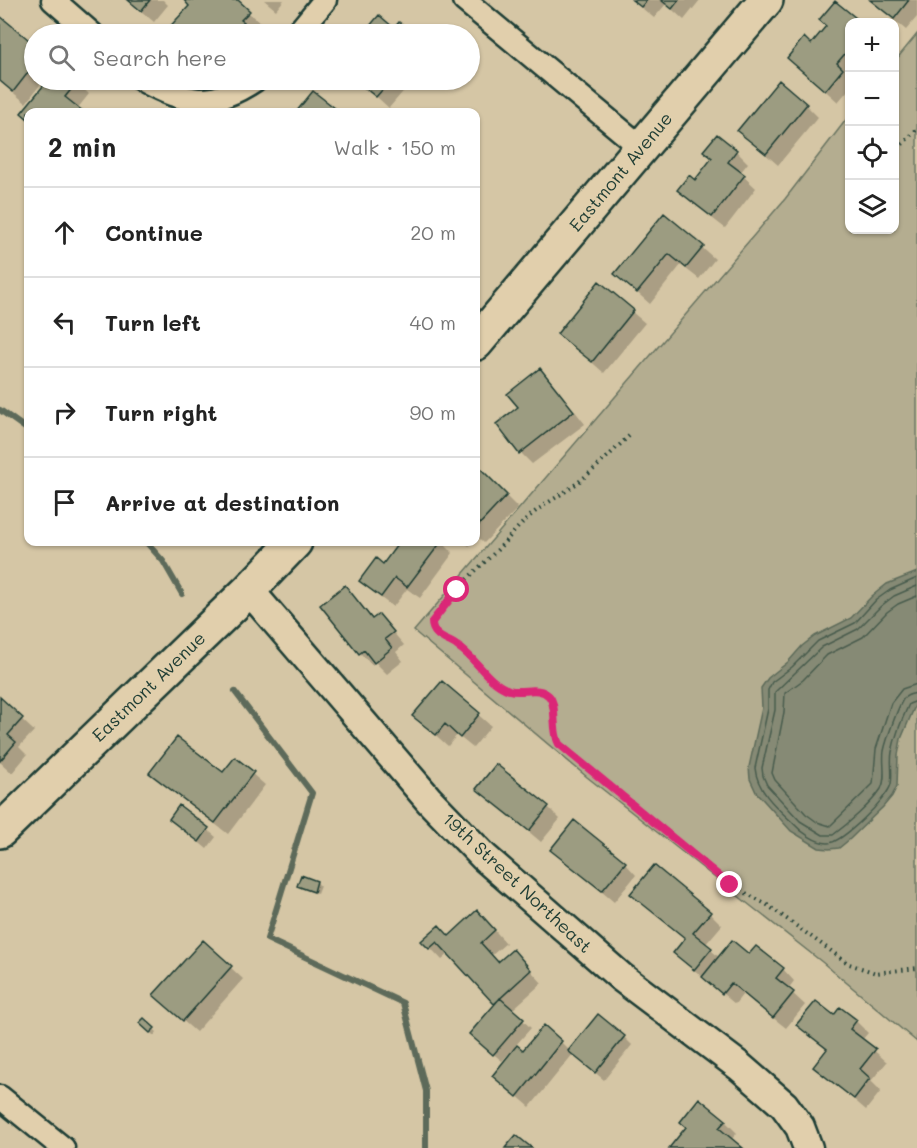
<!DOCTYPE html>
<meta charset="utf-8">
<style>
:root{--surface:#fff;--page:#f2f2f2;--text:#222;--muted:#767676;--line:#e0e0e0}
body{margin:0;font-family:Mali,sans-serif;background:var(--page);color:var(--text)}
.controls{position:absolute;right:18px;top:18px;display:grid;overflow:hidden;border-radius:12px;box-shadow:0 2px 4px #0004}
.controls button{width:54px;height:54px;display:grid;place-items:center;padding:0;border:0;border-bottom:2px solid var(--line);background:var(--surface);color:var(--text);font:30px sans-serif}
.stop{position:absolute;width:18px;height:18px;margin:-14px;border:4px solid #db2777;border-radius:50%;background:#fff}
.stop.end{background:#db2777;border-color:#fff;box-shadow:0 2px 6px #0008}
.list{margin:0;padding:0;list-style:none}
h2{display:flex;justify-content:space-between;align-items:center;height:78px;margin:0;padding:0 24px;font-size:26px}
h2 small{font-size:20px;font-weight:400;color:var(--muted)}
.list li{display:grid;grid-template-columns:39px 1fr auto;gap:18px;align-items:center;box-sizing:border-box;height:90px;padding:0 24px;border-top:2px solid var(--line)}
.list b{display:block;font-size:22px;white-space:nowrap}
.list em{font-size:20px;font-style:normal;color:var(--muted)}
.icon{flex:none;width:33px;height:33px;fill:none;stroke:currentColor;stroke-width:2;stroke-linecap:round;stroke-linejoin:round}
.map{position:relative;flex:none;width:917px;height:1148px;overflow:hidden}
.search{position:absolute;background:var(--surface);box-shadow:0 2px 4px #0004;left:24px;top:24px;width:456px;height:66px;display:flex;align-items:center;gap:15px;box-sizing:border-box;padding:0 21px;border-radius:33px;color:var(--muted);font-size:22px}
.panel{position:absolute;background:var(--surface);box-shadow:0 2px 4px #0004;left:24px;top:108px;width:456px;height:438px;border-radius:12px}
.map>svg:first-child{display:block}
</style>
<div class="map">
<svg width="917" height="1148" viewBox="0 0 917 1148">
<rect width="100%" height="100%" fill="#d5c6a5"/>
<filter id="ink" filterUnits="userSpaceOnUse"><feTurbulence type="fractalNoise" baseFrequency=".0167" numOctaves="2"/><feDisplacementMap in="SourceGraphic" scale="12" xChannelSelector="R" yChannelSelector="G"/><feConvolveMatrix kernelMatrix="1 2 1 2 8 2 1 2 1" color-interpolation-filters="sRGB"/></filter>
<g filter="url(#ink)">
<path fill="#b4ad90" stroke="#6a7562" stroke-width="1.5" d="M 917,34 L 917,1042 L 822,962 L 587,777 L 414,631 L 785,199 L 849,116 L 850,230 L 894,230 L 895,61 Z"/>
<path fill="#868a74" stroke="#5d6b5a" stroke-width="1.5" d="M 917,572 L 917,701 L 901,739 L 898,755 L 897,786 L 892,796 L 883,807 L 850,839 L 839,848 L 829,849 L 819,848 L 791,831 L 756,792 L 750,779 L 749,767 L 762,708 L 761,688 L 768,678 L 788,662 L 802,646 L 815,636 L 851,618 L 872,596 L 887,584 Z"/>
<path fill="#0003" d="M 128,0 L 163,0 L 168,5 L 154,22 Z
M 186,0 L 235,0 L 261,24 L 252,33 L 254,34 L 165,34 L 191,6 Z
M 264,0 L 284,0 L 276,10 Z
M 632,0 L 700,0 L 684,20 L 666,4 L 654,18 Z
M 869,0 L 917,0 L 917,17 L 906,30 Z
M 835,3 L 859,22 L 850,22 L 850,74 L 848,76 L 850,88 L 838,102 L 789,58 L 812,46 L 828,27 Z
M 379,17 L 394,30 L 399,24 L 412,34 L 364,34 Z
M 0,18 L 34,46 L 34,80 L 44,80 L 26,103 L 0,82 Z
M 50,80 L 74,80 L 89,94 L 77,109 L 81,112 L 28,112 L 28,118 L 23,113 Z
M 358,80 L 413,80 L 389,108 Z
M 313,93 L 337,112 L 298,112 Z
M 806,105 L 818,117 L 778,165 L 739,131 Z
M 705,151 L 736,151 L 748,163 L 740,173 L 756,188 L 725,228 L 691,202 L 679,190 L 695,182 L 713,159 Z
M 476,190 L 480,194 L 476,199 Z
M 664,215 L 715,259 L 699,279 L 681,265 L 650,304 L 616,274 Z
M 599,284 L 645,323 L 604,373 L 559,333 Z
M 540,370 L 552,382 L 585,424 L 532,464 L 521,453 L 520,407 Z
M 476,466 L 518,508 L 484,543 L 478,537 L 476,540 Z
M 394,542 L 442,542 L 453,553 L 420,598 L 407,589 L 393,607 L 373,592 L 361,580 L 383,566 L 398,546 Z
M 464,542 L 474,542 L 469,546 Z
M 345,587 L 374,620 L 379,616 L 404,645 L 396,652 L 403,661 L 387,674 L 375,662 L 372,665 L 360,653 Z
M 442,683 L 491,726 L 473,748 L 457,735 L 448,746 L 414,716 Z
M 0,699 L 34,731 L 19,747 L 27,755 L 12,773 L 0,762 Z
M 235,759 L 265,785 L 228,834 L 163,784 L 151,772 L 223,774 Z
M 478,789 L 548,807 L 560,819 L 541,842 Z
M 180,807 L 216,837 L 207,849 L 171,819 Z
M 552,850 L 625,863 L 636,875 L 614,902 Z
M 317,882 L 320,886 L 317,894 L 302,889 L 299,886 Z
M 632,894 L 710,913 L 722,925 L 705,945 L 720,958 L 783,969 L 794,981 L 788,989 L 805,1005 L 786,1028 L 743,994 L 735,1004 L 687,964 L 686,940 Z
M 489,924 L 506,943 L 491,956 L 499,964 L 524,963 L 542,983 L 512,1010 L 531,1028 L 515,1046 L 524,1053 L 561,1042 L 570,1051 L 624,1037 L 632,1045 L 604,1080 L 573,1054 L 530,1107 L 494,1076 L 514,1052 L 512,1050 L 502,1061 L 479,1042 L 497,1005 L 450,953 L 442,960 L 424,941 L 449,938 Z
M 203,942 L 243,979 L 196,1032 L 167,1007 Z
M 834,1017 L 856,1021 L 868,1033 L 862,1040 L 887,1062 L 871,1081 L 881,1091 L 866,1110 L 815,1066 L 828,1051 L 798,1025 Z
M 144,1020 L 157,1032 L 154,1036 L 141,1023 Z
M 725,1121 L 737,1133 L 731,1140 L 741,1148 L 670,1148 Z"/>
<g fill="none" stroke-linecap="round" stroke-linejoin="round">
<path stroke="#485c4e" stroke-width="1.5" d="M 917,578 L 890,590 L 876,600 L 855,623 L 818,641 L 792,667 L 772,682 L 768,690 L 768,709 L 755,768 C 757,791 777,808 793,823 C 801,832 816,843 828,843 C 842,843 888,798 891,784 C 893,774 890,762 892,752 C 895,736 902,719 909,704 L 917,701
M 917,586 L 894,596 L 881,606 L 858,629 L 822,647 L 775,692 L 775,710 L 762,768 L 763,776 L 767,785 L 800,821 L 823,835 L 833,835 C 848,824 871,804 881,789 C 887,778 882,763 884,751 C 886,741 898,706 904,698 C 908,694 912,694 917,693
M 917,596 L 898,604 L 887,612 L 863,637 L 827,655 L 803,680 L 785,693 L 784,712 L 772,773 L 775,780 L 806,814 L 817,822 L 830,826 L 873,784 L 876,749 L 891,703 L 902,689 L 917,684"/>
<path stroke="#5d6b5a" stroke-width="6" d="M 0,410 L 28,430
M 146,542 L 163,561 L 182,594
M 235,692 L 312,793 L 267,939 L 403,1003 L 426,1091 L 426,1148"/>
</g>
<path fill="#9c9c81" stroke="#1f3d34" stroke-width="1.5" d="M 128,0 L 150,0 L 141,11 Z
M 184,0 L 238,0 L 250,11 L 241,20 L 244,22 L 233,34 L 163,34 L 189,6 Z
M 632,0 L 647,0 L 641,7 Z
M 661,0 L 679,0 L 672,9 Z
M 870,0 L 909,0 L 894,19 Z
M 835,1 L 861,22 L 850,22 L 850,48 L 837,63 L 843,69 L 825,91 L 787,58 L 804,37 L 811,44 L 826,26 L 819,20 Z
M 379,15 L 394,28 L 399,22 L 414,34 L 363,34 Z
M 0,16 L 34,44 L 34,65 L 13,92 L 0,81 Z
M 48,80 L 78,81 L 65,97 L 84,112 L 28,112 L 28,119 L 21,113 Z
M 355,80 L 391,80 L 376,97 Z
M 779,80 L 807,104 L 766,154 L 737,131 Z
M 313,91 L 340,112 L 296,112 Z
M 717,134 L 737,150 L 728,162 L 745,175 L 712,217 L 677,190 L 689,175 L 695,180 L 712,158 L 703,151 Z
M 664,213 L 704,246 L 686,268 L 669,254 L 637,293 L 614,274 Z
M 599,281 L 634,310 L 592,362 L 557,334 Z
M 540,368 L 574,411 L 519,454 L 496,424 L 518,407 L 507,394 Z
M 476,464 L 507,495 L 476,528 Z
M 392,542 L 441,542 L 407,587 L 395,578 L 381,597 L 359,581 L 376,558 L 383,564 L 397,545 Z
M 345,585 L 372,619 L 379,614 L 394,632 L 385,639 L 392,648 L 374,663 L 364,650 L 359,654 L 320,605 Z
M 442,681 L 480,713 L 460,738 L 445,724 L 436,735 L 412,716 Z
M 0,697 L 23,718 L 8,735 L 16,742 L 0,761 Z
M 177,737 L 223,772 L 235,757 L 254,772 L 215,823 L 149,773 Z
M 496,764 L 549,806 L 529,831 L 476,789 Z
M 179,805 L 209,828 L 199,842 L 169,819 Z
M 574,820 L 626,862 L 602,891 L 550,850 Z
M 654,865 L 711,912 L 693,933 L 712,948 L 694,970 L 673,953 L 685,938 L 630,894 Z
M 301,875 L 317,881 L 314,892 L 297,886 Z
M 477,910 L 495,930 L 481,943 L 498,962 L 513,949 L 531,970 L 494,1004 L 437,942 L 429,949 L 421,941 L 439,925 L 449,936 Z
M 203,940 L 232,966 L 183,1021 L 153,995 Z
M 732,940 L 749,954 L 756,946 L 784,968 L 776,978 L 794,992 L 773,1018 L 731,983 L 722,994 L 702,977 Z
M 500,998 L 524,1019 L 493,1055 L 469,1034 Z
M 816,1001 L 834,1015 L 840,1007 L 857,1020 L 850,1029 L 876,1049 L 860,1069 L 870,1078 L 854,1099 L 813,1067 L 827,1049 L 796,1025 Z
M 598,1014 L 625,1036 L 595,1073 L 568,1051 Z
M 144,1018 L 155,1028 L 150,1033 L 139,1023 Z
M 544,1025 L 562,1041 L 517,1097 L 492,1076 L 517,1045 L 523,1050 Z
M 699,1098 L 726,1120 L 719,1128 L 743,1148 L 669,1148 L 686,1127 L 680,1122 Z
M 516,1135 L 532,1148 L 505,1148 Z"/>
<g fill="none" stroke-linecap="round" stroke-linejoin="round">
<defs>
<path id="minor" d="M 53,0 L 92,34
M 464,0 L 642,148
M 297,34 L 325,0
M 142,80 C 186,104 212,109 255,80
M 0,1097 L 63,1148"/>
<path id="tertiary" d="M 249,590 L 429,800 L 484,857 L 621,977 L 739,1066 L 784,1105 L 800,1127 L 808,1148"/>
<path id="secondary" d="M 476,343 L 766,0
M 0,831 L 249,590 L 295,542"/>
</defs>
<use href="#minor" stroke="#1f3d34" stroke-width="27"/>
<use href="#tertiary" stroke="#1f3d34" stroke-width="33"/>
<use href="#secondary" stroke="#1f3d34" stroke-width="38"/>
<path stroke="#1f3d34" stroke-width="4" stroke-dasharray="1.5 4.5" stroke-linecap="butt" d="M 894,153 L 917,129
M 629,436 C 614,450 599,466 582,479 C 566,493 546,502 530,516 C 516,528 505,543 492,555 C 481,566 427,614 433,628 C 437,639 450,641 458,646 C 477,660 487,683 510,690 C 523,694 540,685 549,696 C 558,706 551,730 559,744 L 731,885 L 766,904 L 849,964 L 876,973 L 917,968"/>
<use href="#minor" stroke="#e1cfac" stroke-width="22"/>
<use href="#tertiary" stroke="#e1cfac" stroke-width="28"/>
<use href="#secondary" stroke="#e1cfac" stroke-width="33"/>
</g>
</g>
<g fill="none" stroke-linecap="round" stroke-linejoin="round" filter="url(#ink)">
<path stroke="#db2777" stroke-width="8" d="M 457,590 L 432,622 C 432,627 433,630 437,634 C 443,640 451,641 457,646 C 477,658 486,682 509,690 C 522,694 539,685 549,696 C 558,706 551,730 559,744 L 730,885"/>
</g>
<g text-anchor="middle" stroke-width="6" stroke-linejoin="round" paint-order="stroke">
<g font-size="18" fill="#1f3d34" stroke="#e1cfac">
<text transform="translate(621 172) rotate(-50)" y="6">Eastmont Avenue</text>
<text transform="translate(149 687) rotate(-44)" y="6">Eastmont Avenue</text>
<text transform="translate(517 883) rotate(43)" y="6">19th Street Northeast</text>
</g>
</g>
</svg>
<div class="controls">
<button>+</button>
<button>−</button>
<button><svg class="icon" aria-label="locate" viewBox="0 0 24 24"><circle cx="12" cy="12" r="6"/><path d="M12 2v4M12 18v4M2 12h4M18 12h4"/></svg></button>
<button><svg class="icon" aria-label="layers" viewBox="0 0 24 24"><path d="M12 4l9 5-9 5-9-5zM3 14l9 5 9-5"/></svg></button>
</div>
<div class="stop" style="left:457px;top:590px"></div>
<div class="stop end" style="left:730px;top:885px"></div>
<div class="search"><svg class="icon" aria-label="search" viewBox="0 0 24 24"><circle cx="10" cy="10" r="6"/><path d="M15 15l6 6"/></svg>Search here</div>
<section class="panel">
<h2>2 min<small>Walk · 150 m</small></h2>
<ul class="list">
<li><svg class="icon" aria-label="ahead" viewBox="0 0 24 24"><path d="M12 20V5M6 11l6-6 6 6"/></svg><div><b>Continue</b></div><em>20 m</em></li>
<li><svg class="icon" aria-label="left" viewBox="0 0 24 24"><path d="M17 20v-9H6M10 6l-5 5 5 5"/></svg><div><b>Turn left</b></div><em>40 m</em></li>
<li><svg class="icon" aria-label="right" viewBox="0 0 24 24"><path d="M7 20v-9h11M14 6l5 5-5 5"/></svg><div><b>Turn right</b></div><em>90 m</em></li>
<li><svg class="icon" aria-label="arrive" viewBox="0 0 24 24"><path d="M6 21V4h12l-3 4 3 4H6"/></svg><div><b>Arrive at destination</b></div></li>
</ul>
</section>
</div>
